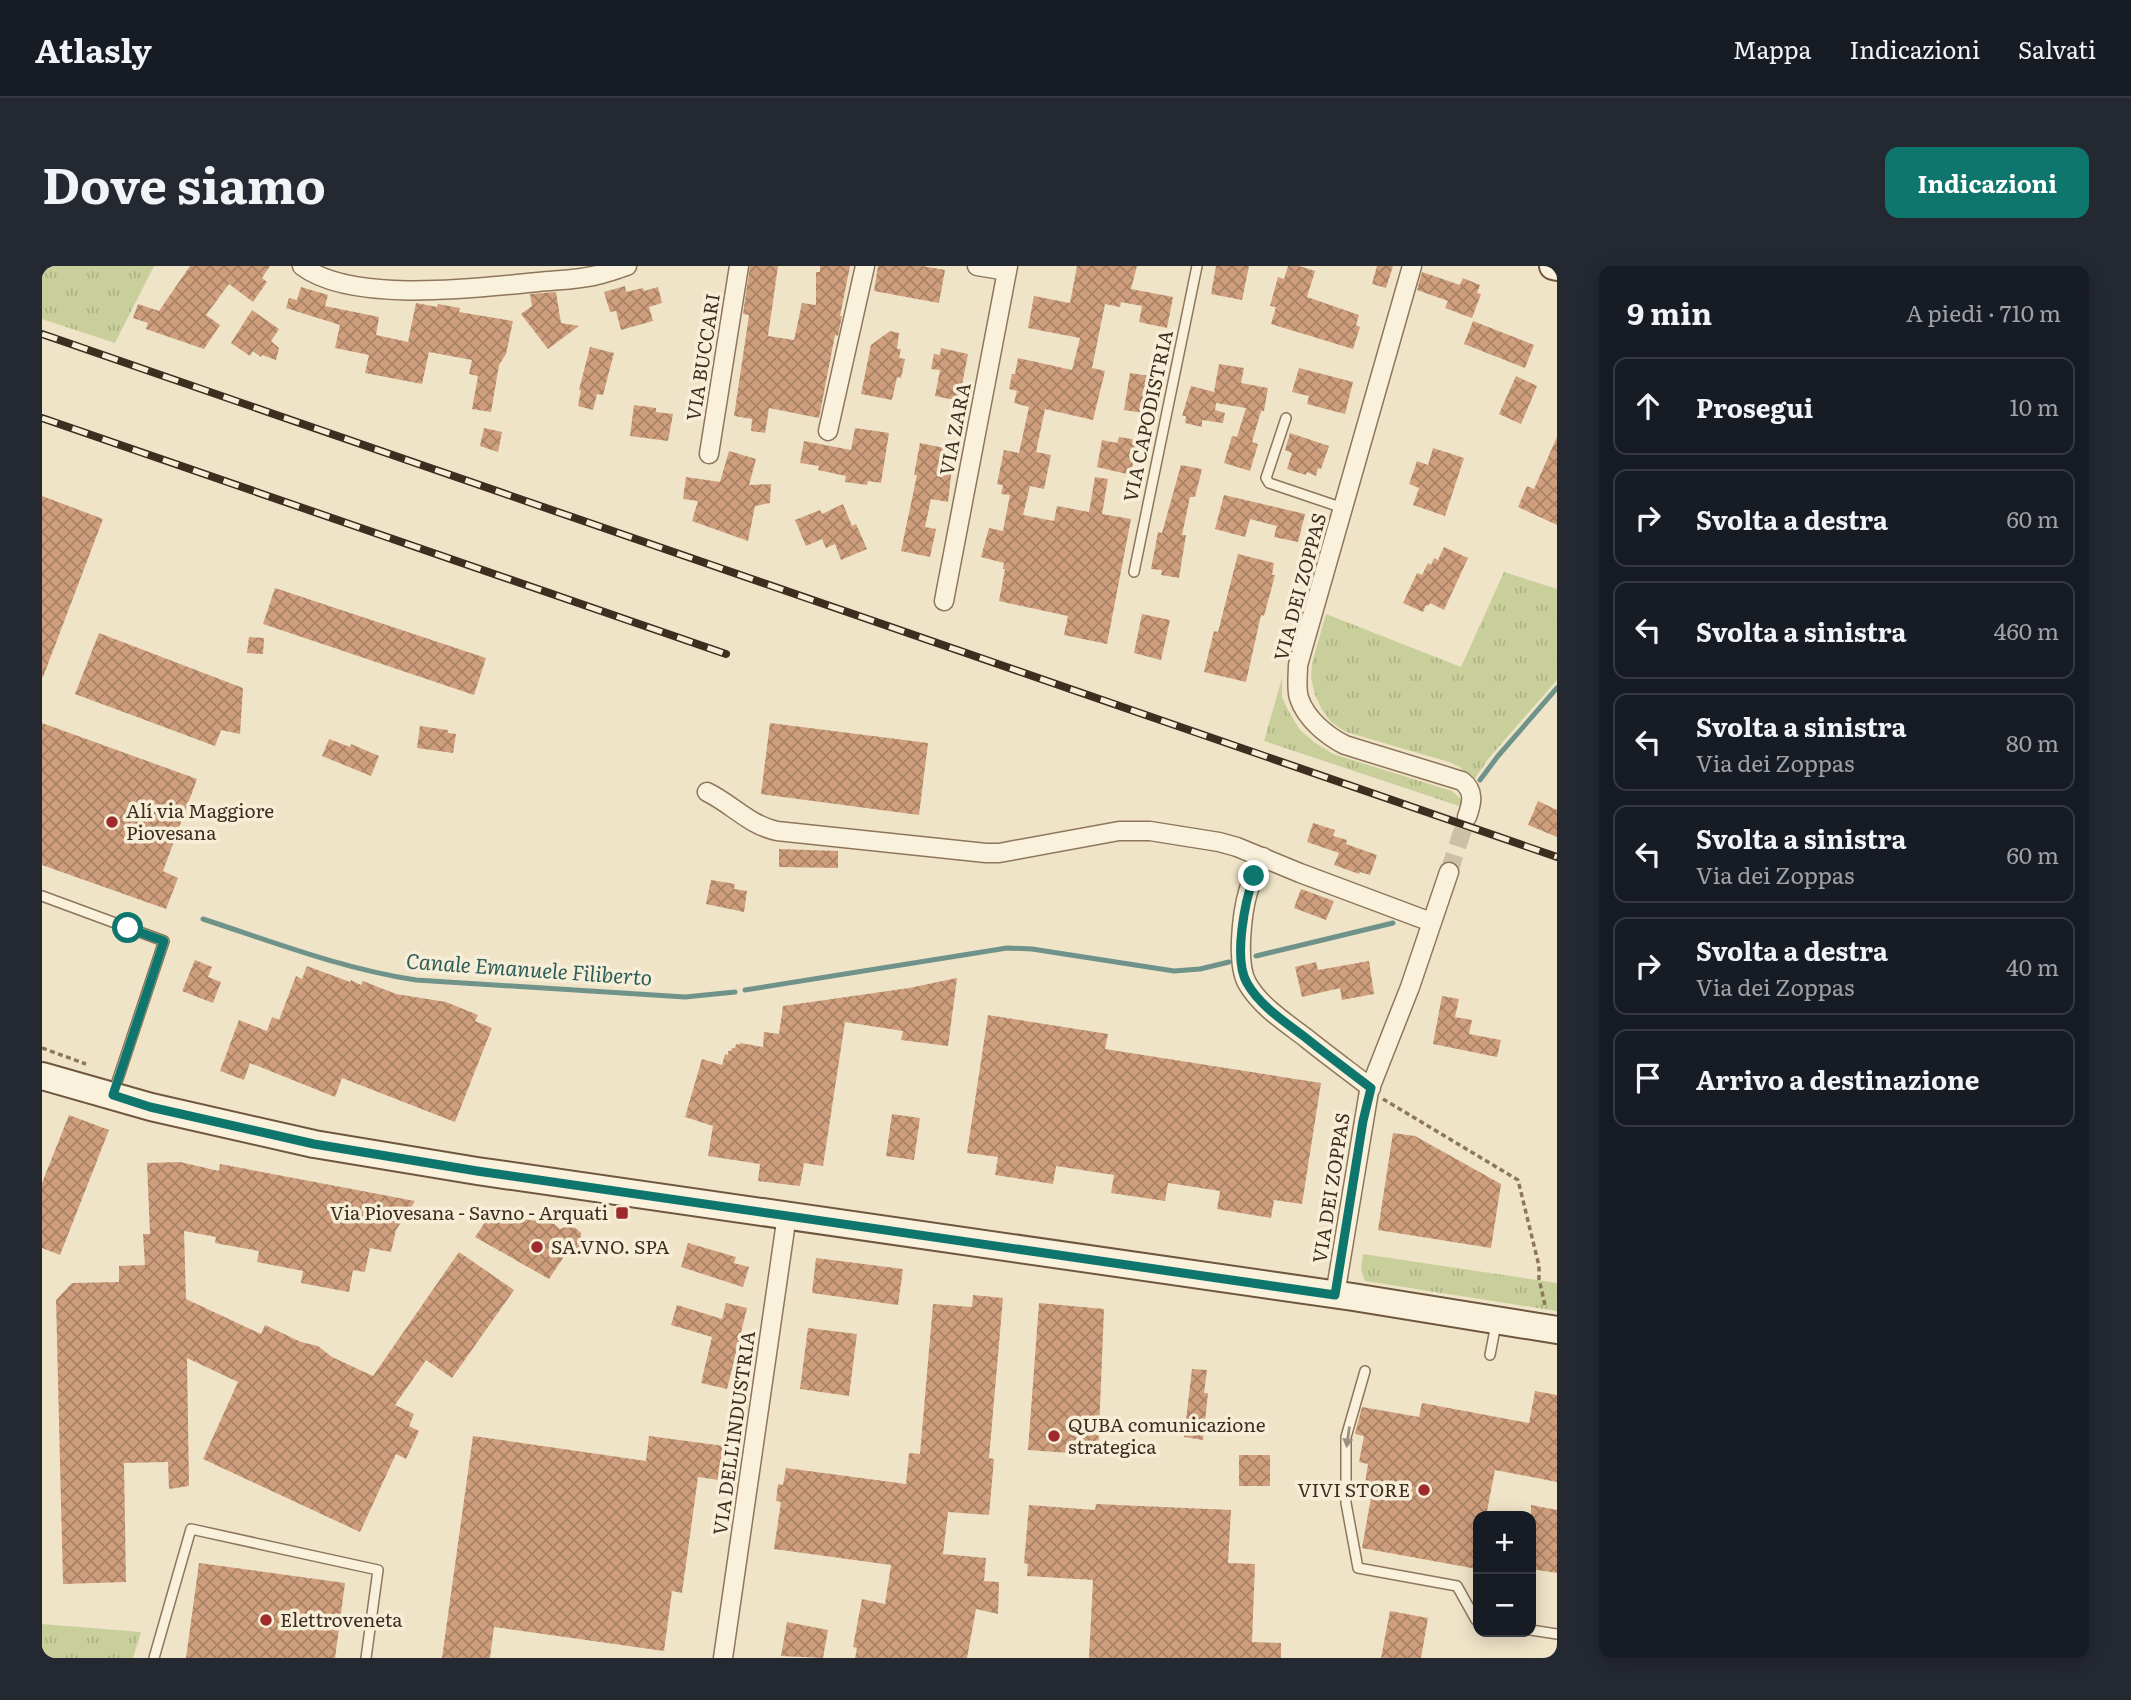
<!DOCTYPE html>
<html lang="it">
<meta charset="utf-8">
<style>
:root{--surface:#171b24;--page:#242831;--text:#f1f3f6;--muted:#9ea1a6;--line:#363941;--accent:#0f766e}
body{margin:0;font-family:Literata,serif;background:var(--page);color:var(--text)}
.controls{position:absolute;right:21px;bottom:21px;display:grid;overflow:hidden;border-radius:14px;box-shadow:0 4px 18px #0003}
.controls button{width:63px;height:63px;display:grid;place-items:center;padding:0;border:0;border-bottom:2px solid var(--line);background:var(--surface);color:var(--text);font:35px sans-serif}
.stop{position:absolute;width:21px;height:21px;margin:-16px;border:5px solid #0f766e;border-radius:50%;background:#fff}
.stop.end{background:#0f766e;border-color:#fff;box-shadow:0 2px 7px #0008}
.list{margin:0;padding:0;list-style:none}
h2{display:flex;justify-content:space-between;align-items:center;height:91px;margin:0;padding:0 28px;font-size:30px}
h2 small{font-size:23px;font-weight:400;color:var(--muted)}
.list li{display:grid;grid-template-columns:46px 1fr auto;gap:21px;align-items:center;box-sizing:border-box;height:98px;margin:0 14px 14px;padding:0 14px;border:2px solid var(--line);border-radius:14px}
.list b{display:block;font-size:26px;white-space:nowrap}
.list p{margin:0;font-size:23px;white-space:nowrap;color:var(--muted)}
.list em{font-size:23px;font-style:normal;color:var(--muted)}
.icon{flex:none;width:38px;height:38px;fill:none;stroke:currentColor;stroke-width:2;stroke-linecap:round;stroke-linejoin:round}
.map{position:relative;flex:none;width:1515px;height:1392px;overflow:hidden;border-radius:14px}
header{display:flex;align-items:center;gap:42px;box-sizing:border-box;height:98px;padding:0 35px;background:var(--surface);border-bottom:2px solid var(--line)}
header strong{font-size:33px}
nav{display:flex;gap:38px;margin-inline-start:auto;font-size:24px}
.intro{display:flex;align-items:center;justify-content:space-between;box-sizing:border-box;height:168px;padding:0 42px}
h1{margin:0;font-size:49px}
.button{padding:18px 32px;border-radius:14px;background:var(--accent);color:#fff;font-size:24px;font-weight:700}
main{display:flex;gap:42px;padding:0 42px}
aside{flex:1;background:var(--surface);border-radius:14px;box-shadow:0 4px 18px #0003}
.map>svg:first-child{display:block}
</style>
<header>
<strong>Atlasly</strong>
<nav><a>Mappa</a><a>Indicazioni</a><a>Salvati</a></nav>
</header>
<div class="intro"><h1>Dove siamo</h1><a class="button">Indicazioni</a></div>
<main>
<div class="map">
<svg width="1515" height="1392" viewBox="0 0 1515 1392">
<defs>
<pattern id="grass-tufts" width="24" height="20" patternUnits="userSpaceOnUse" patternTransform="scale(1.75)"><rect width="24" height="20" fill="#c9cf9b"/><path d="M3 7l-1-3M5 7V3M7 7l1-3M15 17l-1-3M17 17v-4M19 17l1-3" fill="none" stroke="#aeb285"/></pattern>
<pattern id="building-cross-hatch" width="8" height="8" patternUnits="userSpaceOnUse" patternTransform="scale(1.75)"><rect width="8" height="8" fill="#cf9f7d"/><path d="M0 0l8 8M0 8l8-8" fill="none" stroke="#a98266"/></pattern>
</defs>
<rect width="100%" height="100%" fill="#f0e4c8"/>
<path fill="url(#grass-tufts)" d="M 0,0 L 112,0 L 73,77 L 0,53 Z
M 1462,306 L 1515,323 L 1515,414 L 1446,493 L 1432,514 L 1418,501 L 1407,496 L 1304,466 L 1289,456 L 1280,444 L 1273,429 L 1269,412 L 1270,397 L 1284,348 L 1419,401 Z
M 1240,412 L 1240,431 L 1247,446 L 1258,464 L 1272,476 L 1291,488 L 1410,525 L 1419,533 L 1420,541 L 1222,475 Z
M 1321,988 L 1515,1017 L 1515,1045 L 1323,1015 L 1319,1004 Z
M 0,1358 L 99,1366 L 91,1392 L 0,1392 Z"/>
<g fill="none" stroke-linecap="round" stroke-linejoin="round">
<path stroke="#6f938a" stroke-width="5" d="M 1438,514 L 1456,490 L 1515,422
M 161,653 C 231,676 301,703 374,714 L 643,731 L 693,726
M 1214,690 L 1351,657
M 703,724 L 965,682 L 990,683 L 1132,705 L 1158,703 L 1187,696"/>
</g>
<path fill="url(#building-cross-hatch)" d="M 148,0 L 228,0 L 220,12 L 225,16 L 211,36 L 187,18 L 164,49 L 178,59 L 162,83 L 104,63 L 106,57 L 91,52 L 96,38 L 117,45 Z
M 708,0 L 736,0 L 726,70 L 752,74 L 760,37 L 774,39 L 774,6 L 778,6 L 778,0 L 808,0 L 798,50 L 800,50 L 796,70 L 793,69 L 777,152 L 727,142 L 723,167 L 709,165 L 710,153 L 692,150 L 707,49 L 701,48 Z
M 836,0 L 880,0 L 903,4 L 897,37 L 832,25 Z
M 1035,0 L 1095,0 L 1089,23 L 1131,31 L 1125,62 L 1097,56 L 1100,40 L 1079,36 L 1078,41 L 1063,38 L 1050,102 L 1063,105 L 1051,154 L 1003,143 L 994,186 L 1009,189 L 1002,223 L 988,220 L 981,249 L 1012,255 L 1015,240 L 1047,246 L 1053,211 L 1066,213 L 1060,248 L 1089,253 L 1065,378 L 1022,369 L 1026,350 L 957,335 L 963,303 L 961,303 L 962,297 L 939,291 L 947,262 L 961,265 L 968,229 L 959,228 L 961,219 L 955,218 L 962,184 L 977,187 L 987,141 L 972,137 L 975,125 L 967,123 L 970,108 L 973,108 L 976,92 L 1030,104 L 1038,72 L 986,62 L 992,30 L 1028,37 Z
M 1174,0 L 1207,0 L 1200,34 L 1169,28 Z
M 1246,0 L 1257,0 L 1273,5 L 1265,31 L 1317,49 L 1314,59 L 1318,61 L 1311,83 L 1229,58 L 1234,41 L 1228,40 L 1236,11 L 1242,13 Z
M 1335,0 L 1351,0 L 1344,22 L 1330,18 Z
M 1380,6 L 1418,19 L 1421,12 L 1438,19 L 1435,27 L 1439,28 L 1430,52 L 1403,42 L 1406,35 L 1375,24 Z
M 583,20 L 584,26 L 601,22 L 602,25 L 616,21 L 620,37 L 607,41 L 611,55 L 579,64 L 574,45 L 568,46 L 562,26 Z
M 259,21 L 286,29 L 283,40 L 337,51 L 334,69 L 366,76 L 374,37 L 395,41 L 396,38 L 418,42 L 417,46 L 471,55 L 464,88 L 457,99 L 449,146 L 430,143 L 436,110 L 427,108 L 430,94 L 387,86 L 380,118 L 323,107 L 327,89 L 293,82 L 298,59 L 244,42 L 247,32 L 255,34 Z
M 514,26 L 519,57 L 537,60 L 506,83 L 479,48 L 490,40 L 488,28 Z
M 210,44 L 237,63 L 229,75 L 237,82 L 234,94 L 220,89 L 219,91 L 211,85 L 208,90 L 189,77 Z
M 1431,55 L 1492,79 L 1483,102 L 1422,78 Z
M 848,65 L 857,67 L 855,83 L 859,83 L 857,92 L 863,93 L 859,112 L 855,111 L 850,134 L 819,128 L 829,79 Z
M 548,81 L 572,87 L 561,129 L 555,128 L 551,144 L 536,140 L 539,124 L 537,124 Z
M 899,82 L 926,88 L 917,135 L 893,130 L 898,104 L 889,103 L 892,88 L 898,89 Z
M 1177,98 L 1202,102 L 1199,117 L 1226,122 L 1222,145 L 1219,145 L 1210,176 L 1216,178 L 1208,205 L 1182,197 L 1190,170 L 1195,171 L 1204,142 L 1174,137 L 1173,144 L 1183,147 L 1181,157 L 1160,154 L 1160,161 L 1143,157 L 1144,150 L 1140,150 L 1149,120 L 1172,126 Z
M 1257,102 L 1311,116 L 1303,148 L 1265,138 L 1267,130 L 1250,126 Z
M 1088,107 L 1115,111 L 1108,148 L 1082,144 Z
M 1474,110 L 1495,120 L 1479,158 L 1457,148 Z
M 592,139 L 614,142 L 614,146 L 631,148 L 626,175 L 588,170 Z
M 442,162 L 460,166 L 456,186 L 438,180 Z
M 813,162 L 847,167 L 839,217 L 826,215 L 825,219 L 803,216 L 804,210 L 776,204 L 777,200 L 758,197 L 762,175 L 809,184 Z
M 1248,167 L 1287,180 L 1279,203 L 1276,202 L 1274,210 L 1265,206 L 1264,209 L 1245,203 L 1250,187 L 1243,184 Z
M 1077,171 L 1095,174 L 1089,209 L 1055,201 L 1060,174 L 1075,177 Z
M 1515,171 L 1515,259 L 1476,241 L 1485,220 L 1492,223 Z
M 878,177 L 912,184 L 906,236 L 889,233 L 883,261 L 894,263 L 888,291 L 859,285 L 875,209 L 872,209 Z
M 1391,182 L 1422,192 L 1403,250 L 1371,239 L 1377,222 L 1367,218 L 1375,195 L 1386,199 Z
M 687,185 L 714,193 L 707,219 L 729,218 L 728,237 L 713,240 L 706,275 L 650,255 L 656,235 L 641,233 L 644,211 L 678,216 Z
M 1139,199 L 1160,203 L 1153,231 L 1148,231 L 1140,269 L 1144,269 L 1137,312 L 1119,309 L 1120,304 L 1109,303 L 1116,266 L 1120,267 Z
M 1182,229 L 1263,248 L 1256,276 L 1232,271 L 1235,260 L 1208,253 L 1203,271 L 1173,263 Z
M 0,230 L 61,253 L 1,411 L 0,411 Z
M 801,238 L 810,260 L 814,258 L 825,283 L 799,294 L 793,278 L 784,282 L 780,273 L 764,280 L 753,254 L 778,244 L 780,248 Z
M 1402,281 L 1426,292 L 1402,344 L 1388,337 L 1386,340 L 1384,339 L 1381,346 L 1361,337 L 1375,307 L 1380,309 L 1386,297 L 1389,299 L 1392,292 L 1396,294 Z
M 1196,288 L 1232,297 L 1230,309 L 1233,309 L 1222,350 L 1219,349 L 1204,416 L 1162,406 L 1172,365 L 1176,366 Z
M 233,322 L 444,392 L 432,429 L 221,358 Z
M 1100,348 L 1128,354 L 1119,394 L 1092,387 Z
M 57,367 L 201,422 L 198,468 L 179,464 L 173,480 L 33,428 Z
M 207,371 L 222,372 L 221,388 L 205,387 Z
M 0,457 L 155,513 L 121,605 L 136,612 L 124,643 L 0,599 Z
M 728,457 L 886,477 L 877,549 L 719,528 Z
M 378,460 L 406,464 L 406,467 L 414,468 L 411,487 L 375,482 Z
M 287,473 L 308,481 L 309,478 L 337,490 L 329,510 L 280,490 Z
M 1496,535 L 1515,544 L 1515,571 L 1486,559 Z
M 1271,557 L 1293,564 L 1291,570 L 1305,574 L 1304,578 L 1335,589 L 1328,609 L 1318,606 L 1317,608 L 1292,599 L 1297,587 L 1265,576 Z
M 737,583 L 796,585 L 796,602 L 737,601 Z
M 669,614 L 693,618 L 692,623 L 705,625 L 702,646 L 664,638 Z
M 1259,623 L 1292,635 L 1284,654 L 1252,642 Z
M 153,694 L 170,701 L 166,711 L 179,716 L 171,737 L 140,725 Z
M 1327,695 L 1332,728 L 1300,734 L 1298,722 L 1260,731 L 1253,701 L 1274,696 L 1276,704 Z
M 265,700 L 308,716 L 309,714 L 319,719 L 321,715 L 354,728 L 404,736 L 436,749 L 433,755 L 450,762 L 413,856 L 300,812 L 293,831 L 208,797 L 202,814 L 178,805 L 197,754 L 225,765 L 230,751 L 237,754 L 254,710 L 260,713 Z
M 915,712 L 906,780 L 859,774 L 861,765 L 803,756 L 781,900 L 762,897 L 758,920 L 716,915 L 718,898 L 666,890 L 671,860 L 643,851 L 660,793 L 680,799 L 683,788 L 686,789 L 686,785 L 689,785 L 690,782 L 693,782 L 694,778 L 697,779 L 698,777 L 721,781 L 722,766 L 737,768 L 741,740 L 867,722 Z
M 1400,730 L 1417,733 L 1413,751 L 1430,754 L 1427,768 L 1459,774 L 1455,791 L 1391,778 Z
M 946,749 L 1066,768 L 1063,783 L 1279,817 L 1260,938 L 1232,934 L 1229,952 L 1175,943 L 1178,925 L 1126,917 L 1123,935 L 1069,927 L 1072,909 L 1014,900 L 1011,918 L 953,909 L 956,891 L 925,887 Z
M 850,848 L 878,852 L 872,894 L 844,890 Z
M 27,849 L 67,864 L 18,989 L 0,982 L 0,917 Z
M 1351,867 L 1373,870 L 1459,918 L 1449,982 L 1336,964 Z
M 138,896 L 177,905 L 178,898 L 373,935 L 354,964 L 349,986 L 328,982 L 323,1006 L 311,1004 L 307,1026 L 259,1017 L 261,1005 L 215,996 L 217,985 L 173,977 L 174,971 L 142,965 L 144,1033 L 219,1068 L 223,1059 L 259,1076 L 276,1080 L 290,1091 L 331,1110 L 417,986 L 472,1024 L 410,1112 L 384,1094 L 353,1139 L 372,1148 L 367,1160 L 377,1165 L 364,1193 L 354,1188 L 318,1266 L 161,1193 L 196,1116 L 145,1092 L 147,1220 L 127,1223 L 126,1196 L 82,1197 L 84,1316 L 21,1318 L 14,1034 L 30,1017 L 77,1016 L 77,1000 L 103,999 L 101,968 L 108,968 L 105,897 Z
M 448,949 L 511,957 L 518,963 L 524,961 L 532,961 L 539,967 L 539,979 L 533,985 L 523,989 L 507,1013 L 433,971 Z
M 646,977 L 694,991 L 692,997 L 707,1001 L 701,1021 L 639,1001 Z
M 774,992 L 861,1003 L 856,1039 L 770,1027 Z
M 931,1029 L 961,1032 L 947,1192 L 952,1193 L 947,1249 L 906,1246 L 901,1288 L 944,1292 L 942,1315 L 957,1316 L 956,1348 L 934,1343 L 925,1392 L 813,1392 L 815,1382 L 811,1381 L 820,1333 L 843,1338 L 849,1299 L 732,1283 L 739,1236 L 734,1235 L 736,1218 L 741,1219 L 744,1202 L 864,1218 L 867,1187 L 878,1188 L 891,1038 L 930,1041 Z
M 684,1037 L 705,1042 L 685,1123 L 659,1117 L 670,1071 L 629,1059 L 635,1039 L 680,1053 Z
M 997,1037 L 1062,1043 L 1056,1189 L 986,1184 Z
M 766,1062 L 815,1068 L 807,1130 L 758,1123 Z
M 1150,1103 L 1165,1104 L 1162,1127 L 1166,1127 L 1161,1174 L 1142,1171 Z
M 1493,1125 L 1515,1129 L 1515,1216 L 1453,1204 L 1444,1250 L 1436,1250 L 1435,1303 L 1320,1282 L 1330,1226 L 1322,1224 L 1326,1198 L 1317,1196 L 1322,1170 L 1313,1168 L 1320,1141 L 1377,1151 L 1380,1137 L 1487,1157 Z
M 431,1170 L 604,1195 L 607,1170 L 682,1180 L 677,1214 L 656,1211 L 640,1327 L 630,1325 L 622,1385 L 452,1361 L 448,1392 L 400,1392 Z
M 1197,1189 L 1228,1189 L 1228,1220 L 1197,1220 Z
M 1054,1238 L 1189,1244 L 1186,1297 L 1213,1298 L 1210,1376 L 1239,1377 L 1239,1392 L 1047,1392 L 1051,1314 L 985,1310 L 986,1298 L 982,1297 L 987,1239 L 1053,1244 Z
M 1489,1239 L 1515,1244 L 1515,1307 L 1489,1303 Z
M 157,1297 L 303,1317 L 293,1392 L 144,1392 Z
M 1348,1345 L 1386,1352 L 1379,1392 L 1339,1392 Z
M 745,1356 L 786,1364 L 781,1392 L 739,1390 Z"/>
<g fill="none" stroke-linecap="round" stroke-linejoin="round">
<path stroke="#ccc0a6" stroke-width="18" stroke-dasharray="18 9" stroke-linecap="butt" d="M 1407,606 L 1425,551"/>
<defs>
<path id="lane" d="M 1244,152 L 1224,212 L 1227,217 L 1301,242
M 1092,306 L 1155,0
M 0,630 L 122,675 L 71,828
M 1448,1089 L 1454,1058
M 1323,1105 L 1304,1171 L 1304,1237 L 1316,1302 L 1415,1320 L 1434,1354 L 1436,1355
M 1489,1364 L 1515,1368
M 112,1392 L 149,1263 L 336,1304 L 324,1392"/>
<path id="street" d="M 260,0 C 310,38 436,22 496,16 C 515,14 536,14 555,9 C 565,7 575,3 585,0
M 935,0 L 965,5
M 1370,0 L 1256,399 C 1256,409 1254,422 1257,432 C 1264,453 1285,470 1303,479 L 1420,515 C 1433,525 1430,537 1425,551
M 786,165 L 823,0
M 667,188 L 697,0
M 902,335 L 966,0
M 665,526 C 690,538 707,559 735,565 L 944,587 L 957,587 L 1077,565 L 1108,565 L 1177,576 L 1195,581 L 1258,607 L 1389,656
M 1221,591 C 1216,602 1210,613 1206,626 C 1200,647 1194,697 1205,717 C 1218,740 1243,756 1264,772 C 1285,789 1307,805 1329,822
M 1293,1029 L 1327,825 L 1368,721 L 1407,606
M 681,1392 L 745,949"/>
<path id="secondary" d="M 1511,0 L 1515,1
M 0,810 L 109,841 L 272,878 L 435,905 L 1311,1031 L 1515,1064"/>
</defs>
<use href="#lane" stroke="#8d765c" stroke-width="12"/>
<use href="#street" stroke="#8d765c" stroke-width="21"/>
<use href="#secondary" stroke="#6f573f" stroke-width="30"/>
<path stroke="#8d765c" stroke-width="3.5" stroke-dasharray="5 3.5" stroke-linecap="butt" d="M 0,782 L 44,798
M 1341,833 L 1476,914 L 1497,1000 L 1497,1013 L 1503,1039"/>
<use href="#lane" stroke="#faf1dc" stroke-width="9"/>
<use href="#street" stroke="#faf1dc" stroke-width="18"/>
<use href="#secondary" stroke="#faf1dc" stroke-width="26"/>
<defs>
<path id="rail" d="M 0,68 L 1515,591
M 0,152 L 684,388"/>
</defs>
<use href="#rail" stroke="#3d2e20" stroke-width="8"/>
<use href="#rail" stroke="#f7eed8" stroke-width="5" stroke-dasharray="16" stroke-linecap="butt"/>
</g>
<defs><path id="oneway-solid" d="M-6-.8H1V-3.2L6.5 0L1 3.2V.8H-6Z" transform="scale(1.75)"/></defs>
<use fill="#9c907e" href="#oneway-solid" transform="translate(1306 1171) rotate(98)"/>
<g fill="none" stroke-linecap="round" stroke-linejoin="round">
<path stroke="#0f766e" stroke-width="9" d="M 86,662 L 122,675 L 71,829 L 108,841 L 272,878 L 435,905 L 1293,1029 L 1321,855 L 1329,822 C 1307,805 1285,789 1264,772 C 1243,756 1218,740 1205,717 C 1191,693 1203,635 1212,610"/>
</g>
<g fill="#9e2a2b" stroke="#f7eed8" stroke-width="2.5">
<circle cx="70" cy="556" r="7"/>
<rect x="573" y="940" width="14" height="14" rx="3.5"/>
<circle cx="495" cy="981" r="7"/>
<circle cx="1012" cy="1170" r="7"/>
<circle cx="1382" cy="1224" r="7"/>
<circle cx="224" cy="1354" r="7"/>
</g>
<g text-anchor="middle" stroke-width="7" stroke-linejoin="round" paint-order="stroke">
<g font-size="19" fill="#3d2e20" stroke="#f7eed8">
<text transform="translate(661 91) rotate(-81)" y="7">VIA BUCCARI</text>
<text transform="translate(1106 150) rotate(-78)" y="7">VIA CAPODISTRIA</text>
<text transform="translate(913 163) rotate(-79)" y="7">VIA ZARA</text>
<text transform="translate(1258 321) rotate(-75)" y="7">VIA DEI ZOPPAS</text>
<text transform="translate(1289 922) rotate(-81)" y="7">VIA DEI ZOPPAS</text>
<text transform="translate(692 1167) rotate(-82)" y="7">VIA DELL'INDUSTRIA</text>
</g>
<g font-size="19" fill="#3d2e20" stroke="#f7eed8" text-anchor="start">
<text x="84" y="552">Alí via Maggiore<tspan x="84" dy="22">Piovesana</tspan></text>
<text x="566" y="954" text-anchor="end">Via Piovesana - Savno - Arquati</text>
<text x="509" y="988">SA.VNO. SPA</text>
<text x="1026" y="1166">QUBA comunicazione<tspan x="1026" dy="22">strategica</tspan></text>
<text x="1368" y="1231" text-anchor="end">VIVI STORE</text>
<text x="238" y="1361">Elettroveneta</text>
</g>
<g font-size="21" font-style="italic" fill="#2f5d5a" stroke="#f7eed8">
<text transform="translate(487 704) rotate(4)" y="7">Canale Emanuele Filiberto</text>
</g>
</g>
</svg>
<div class="controls">
<button>+</button>
<button>−</button>
</div>
<div class="stop" style="left:86px;top:662px"></div>
<div class="stop end" style="left:1212px;top:610px"></div>
</div>
<aside>
<h2>9 min<small>A piedi · 710 m</small></h2>
<ul class="list">
<li><svg class="icon" aria-label="ahead" viewBox="0 0 24 24"><path d="M12 20V5M6 11l6-6 6 6"/></svg><div><b>Prosegui</b></div><em>10 m</em></li>
<li><svg class="icon" aria-label="right" viewBox="0 0 24 24"><path d="M7 20v-9h11M14 6l5 5-5 5"/></svg><div><b>Svolta a destra</b></div><em>60 m</em></li>
<li><svg class="icon" aria-label="left" viewBox="0 0 24 24"><path d="M17 20v-9H6M10 6l-5 5 5 5"/></svg><div><b>Svolta a sinistra</b></div><em>460 m</em></li>
<li><svg class="icon" aria-label="left" viewBox="0 0 24 24"><path d="M17 20v-9H6M10 6l-5 5 5 5"/></svg><div><b>Svolta a sinistra</b><p>Via dei Zoppas</p></div><em>80 m</em></li>
<li><svg class="icon" aria-label="left" viewBox="0 0 24 24"><path d="M17 20v-9H6M10 6l-5 5 5 5"/></svg><div><b>Svolta a sinistra</b><p>Via dei Zoppas</p></div><em>60 m</em></li>
<li><svg class="icon" aria-label="right" viewBox="0 0 24 24"><path d="M7 20v-9h11M14 6l5 5-5 5"/></svg><div><b>Svolta a destra</b><p>Via dei Zoppas</p></div><em>40 m</em></li>
<li><svg class="icon" aria-label="arrive" viewBox="0 0 24 24"><path d="M6 21V4h12l-3 4 3 4H6"/></svg><div><b>Arrivo a destinazione</b></div></li>
</ul>
</aside>
</main>
